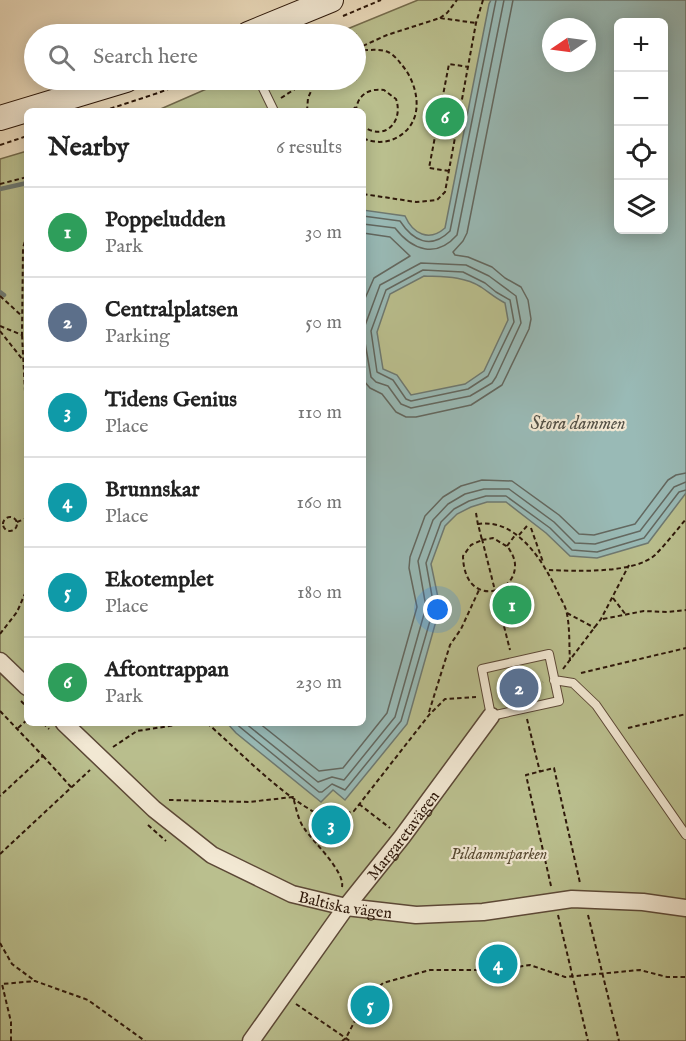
<!DOCTYPE html>
<meta charset="utf-8">
<style>
:root{--surface:#fff;--page:#f6f6f6;--text:#222;--muted:#767676;--line:#e0e0e0;--accent:#8f2418}
body{margin:0;font-family:"IM FELL English",serif;background:var(--page);color:var(--text)}
.controls{position:absolute;right:18px;top:18px;display:grid;overflow:hidden;border-radius:9px;box-shadow:0 3px 15px #0003}
.controls button{width:54px;height:54px;display:grid;place-items:center;padding:0;border:0;border-bottom:2px solid var(--line);background:var(--surface);color:var(--text);font:30px sans-serif}
.compass{position:absolute;left:542px;top:18px;width:54px;height:54px;border-radius:50%;background:var(--surface);box-shadow:0 3px 15px #0003;rotate:257deg}
.you{position:absolute;left:438px;top:610px;width:21px;height:21px;margin:-15px;border:4px solid #fff;border-radius:50%;background:#1a73e8;box-shadow:0 0 0 9px #1a73e833}
.badge{display:grid;place-items:center;width:39px;height:39px;border-radius:50%;background:var(--accent);color:#fff;font-size:20px;font-weight:700}
.pin{position:absolute;translate:-50% -50%;border:3px solid #fff;box-shadow:0 2px 6px #0006}
.list{margin:0;padding:0;list-style:none}
h2{display:flex;justify-content:space-between;align-items:center;height:78px;margin:0;padding:0 24px;font-size:26px}
h2 small{font-size:20px;font-weight:400;color:var(--muted)}
.list li{display:grid;grid-template-columns:39px 1fr auto;gap:18px;align-items:center;box-sizing:border-box;height:90px;padding:0 24px;border-top:2px solid var(--line)}
.list b{display:block;font-size:22px;white-space:nowrap}
.list p{margin:0;font-size:20px;white-space:nowrap;color:var(--muted)}
.list em{font-size:20px;font-style:normal;color:var(--muted)}
.icon{flex:none;width:33px;height:33px;fill:none;stroke:currentColor;stroke-width:2;stroke-linecap:round;stroke-linejoin:round}
.map{position:relative;flex:none;width:686px;height:1041px;overflow:hidden}
.search{position:absolute;background:var(--surface);box-shadow:0 3px 15px #0003;left:24px;top:24px;width:342px;height:66px;display:flex;align-items:center;gap:15px;box-sizing:border-box;padding:0 21px;border-radius:33px;color:var(--muted);font-size:22px}
.panel{position:absolute;background:var(--surface);box-shadow:0 3px 15px #0003;left:24px;top:108px;width:342px;height:618px;border-radius:9px}
.map>svg:first-child{display:block}
</style>
<div class="map">
<svg width="686" height="1041" viewBox="0 0 686 1041">
<rect width="100%" height="100%" fill="#ebdbbc"/>
<filter id="stains"><feTurbulence type="fractalNoise" baseFrequency=".00333" numOctaves="4"/><feColorMatrix values="0 0 0 0 .2 0 0 0 0 .09 0 0 0 0 .02 0 0 0 .5 -.17"/></filter>
<radialGradient id="worn" r=".72"><stop offset=".6" stop-color="#630" stop-opacity="0"/><stop offset="1" stop-color="#630" stop-opacity=".3"/></radialGradient>
<path fill="#babf8e" stroke="#746b4c" stroke-width="1.5" fill-rule="evenodd" d="M 418,0 L 686,0 L 686,1041 L 0,1041 L 0,159 L 27,151 L 27,723 L 363,723 L 363,111 L 156,111 L 227,80 L 356,80 L 356,34 L 335,34 ZM 618,22 L 664,22 L 664,230 L 618,230 ZM 551,27 L 587,27 L 587,63 L 551,63 Z"/>
<path fill="#99bab6" stroke="#6e7971" stroke-width="1.5" fill-rule="evenodd" d="M 491,0 L 686,0 L 686,493 L 648,543 L 597,558 L 570,556 L 546,533 L 506,502 L 487,502 L 471,507 L 457,514 L 445,526 L 431,564 L 440,607 L 407,724 L 345,800 L 333,790 L 321,802 L 236,733 L 227,723 L 363,723 L 363,210 L 405,216 C 413,234 429,242 445,228 L 489,4 ZM 618,22 L 664,22 L 664,230 L 618,230 ZM 551,27 L 587,27 L 587,63 L 551,63 ZM 424,276 C 444,277 463,276 481,287 C 490,293 495,298 505,303 L 508,320 L 484,371 L 465,384 L 411,395 L 397,375 L 383,369 L 377,332 L 390,294 Z"/>
<g fill="none" stroke-linecap="round" stroke-linejoin="round">
<path stroke="#636860" stroke-width="1.5" d="M 363,216 L 400,221 C 413,241 431,250 450,231 L 496,0
M 363,224 L 395,228 C 412,250 436,259 457,235 L 504,0
M 363,233 L 390,237 L 410,256 L 374,278 L 363,303
M 421,263 L 466,265 L 489,276 L 516,296 L 521,323 L 496,377 L 492,383 L 470,396 L 411,408 L 401,404 L 388,386 L 376,382 L 371,377 L 363,331 L 380,285 Z
M 423,270 L 463,272 L 485,283 L 496,292 L 510,300 L 514,322 L 488,376 L 468,389 L 411,401 L 406,399 L 393,380 L 377,372 L 371,331 L 386,290 Z
M 363,380 L 370,388 L 382,394 L 396,412 L 406,417 L 416,417 L 471,405 L 502,385 L 529,329 L 531,319 L 528,300 L 521,287 L 505,278 L 492,267 L 468,257 L 455,255 L 453,252 L 463,241 L 467,233 L 513,0
M 235,723 L 319,792 L 322,792 L 332,784 L 345,790 L 401,721 L 434,607 L 426,563 L 441,522 L 454,509 L 469,501 L 486,496 L 506,496 L 550,528 L 572,550 L 597,552 L 644,538 L 679,492 L 686,490
M 245,723 L 318,782 L 332,777 L 344,780 L 395,717 L 426,607 L 418,561 L 433,520 L 448,504 L 465,494 L 484,489 L 509,489 L 554,522 L 575,543 L 595,544 L 640,531 L 674,487 L 686,482
M 259,723 L 319,771 L 343,768 L 387,713 L 417,607 L 409,568 L 410,557 L 425,516 L 443,497 L 461,486 L 482,480 L 512,481 L 559,515 L 579,534 L 594,535 L 635,524 L 668,480 L 676,475 L 686,473"/>
<path stroke="#6e7971" stroke-width="4.5" d="M 0,189 L 27,183
M 0,292 L 4,295"/>
<defs>
<path id="service" d="M 259,80 L 274,111
M 549,654 L 559,701 L 491,716 L 482,669 Z
M 554,680 L 573,683 L 596,705 L 686,835"/>
<g id="minor">
<path d="M 0,661 L 27,687"/>
<path id="s1" d="M 64,723 L 154,809 L 212,855 L 292,894 L 346,907 L 416,915 L 483,912 L 572,899 L 643,902 L 686,908"/>
<path id="s2" d="M 251,1041 L 346,907 L 402,837 L 491,716"/>
</g>
<path id="secondary" d="M 248,34 L 331,0
M 0,118 L 126,80"/>
</defs>
<use href="#service" stroke="#5c4836" stroke-width="10"/>
<use href="#minor" stroke="#5c4836" stroke-width="19"/>
<use href="#secondary" stroke="#2d1709" stroke-width="26"/>
<path stroke="#2d1709" stroke-width="2" stroke-dasharray="4.5 3" stroke-linecap="butt" d="M 343,16 L 381,0
M 440,18 L 447,13 L 457,0
M 356,49 L 387,35 L 440,18 L 476,23
M 356,50 C 366,51 377,48 388,52 C 393,54 398,60 401,64 C 413,77 420,99 415,116 C 408,138 383,148 363,138
M 281,98 L 309,80
M 103,111 L 158,93 L 191,80
M 254,111 L 260,108
M 307,111 L 308,98 L 316,80
M 353,111 L 356,105
M 356,111 C 357,95 369,88 384,90 L 396,99 C 404,122 384,142 363,126
M 0,145 L 27,136
M 449,171 L 429,168 L 449,64 L 469,67
M 0,184 L 27,177
M 363,194 L 416,202 L 437,200 L 445,192 L 476,23 L 483,0
M 0,296 L 22,316
M 0,326 L 22,335 L 23,248 L 27,234
M 0,331 L 23,360
M 22,335 L 27,429
M 476,513 L 478,525
M3 524a7 7 0 1 1 14 0a7 7 0 1 1-14 0Z
M 17,522 L 27,518
M 531,528 L 543,562
M 519,535 L 527,526
M 482,539 L 510,650
M 482,540 L 493,538 L 508,547 C 511,552 515,558 515,565 C 516,595 464,608 463,556 L 471,545 L 482,540 L 478,524 C 517,518 544,562 558,593 C 561,599 566,607 567,614 C 570,629 569,646 570,661
M 507,546 L 516,534
M 549,570 C 576,571 634,574 655,555 C 666,544 676,531 686,519
M 613,598 L 626,615
M 567,613 L 595,628
M 603,619 L 644,611 L 667,612 L 686,610
M 0,634 L 17,612 L 27,589
M 563,669 L 601,619 L 629,565
M 516,673 L 522,696
M 581,673 L 686,648
M 499,692 L 543,682
M 21,701 L 27,707
M 0,711 L 43,756 L 0,796
M 429,712 L 450,645 L 461,629 L 479,590
M 527,719 L 540,772
M 43,723 L 49,729
M 207,723 C 239,751 281,795 318,814 C 329,820 343,814 354,811 L 429,715 L 445,699 L 476,697
M 18,728 L 27,720
M 628,728 L 686,714
M 113,747 L 137,731 L 189,723
M 43,756 L 71,787
M 169,800 L 249,802 L 293,797 C 296,807 298,820 304,828 C 313,842 345,871 342,887
M 359,804 L 390,828
M 148,825 L 166,841
M 0,854 L 90,770
M 551,886 L 526,775 L 554,768 L 580,883
M 558,915 L 588,1041
M 588,915 L 619,1041
M 0,943 L 12,964 L 35,981
M 296,1004 L 350,1041
M 11,1041 L 11,1022 L 2,984 L 35,981 L 88,1000 L 145,1041
M 342,1041 L 346,1038 L 366,999 L 383,983 L 430,970 L 496,970 L 530,965 L 565,977 L 640,970 L 667,977 L 686,977"/>
<use href="#service" stroke="#f2e8d3" stroke-width="8"/>
<use href="#minor" stroke="#f2e8d3" stroke-width="16"/>
<use href="#secondary" stroke="#f2e8d3" stroke-width="24"/>
</g>
<g text-anchor="middle" stroke-width="4.5" stroke-linejoin="round" paint-order="stroke">
<g font-size="16" fill="#2d1709" stroke="#f2e8d3">
<text dy="6" stroke="none"><textPath href="#s2" startOffset="256">Margaretavägen</textPath></text>
<text dy="6" stroke="none"><textPath href="#s1" startOffset="342">Baltiska vägen</textPath></text>
</g>
<g font-size="16" font-style="italic" fill="#574931" stroke="#f2e8d3">
<text x="499" y="859">Pildammsparken</text>
</g>
<g font-size="18" font-style="italic" fill="#535046" stroke="#f2e8d3">
<text x="578" y="429">Stora dammen</text>
</g>
</g>
<rect width="100%" height="100%" filter="url(#stains)"/>
<rect width="100%" height="100%" fill="url(#worn)"/>
</svg>
<div class="controls">
<button>+</button>
<button>−</button>
<button><svg class="icon" aria-label="locate" viewBox="0 0 24 24"><circle cx="12" cy="12" r="6"/><path d="M12 2v4M12 18v4M2 12h4M18 12h4"/></svg></button>
<button><svg class="icon" aria-label="layers" viewBox="0 0 24 24"><path d="M12 4l9 5-9 5-9-5zM3 14l9 5 9-5"/></svg></button>
</div>
<svg class="compass" viewBox="-18 -18 36 36"><path d="M0-13l5 13h-10z" fill="#e53935"/><path d="M0 13l5-13h-10z" fill="#767676"/></svg>
<div class="you"></div>
<div class="pin badge" style="left:512px;top:605px;background:#2e9e5b">1</div>
<div class="pin badge" style="left:519px;top:688px;background:#5c6f8a">2</div>
<div class="pin badge" style="left:331px;top:825px;background:#0f9aa8">3</div>
<div class="pin badge" style="left:498px;top:964px;background:#0f9aa8">4</div>
<div class="pin badge" style="left:370px;top:1005px;background:#0f9aa8">5</div>
<div class="pin badge" style="left:445px;top:117px;background:#2e9e5b">6</div>
<div class="search"><svg class="icon" aria-label="search" viewBox="0 0 24 24"><circle cx="10" cy="10" r="6"/><path d="M15 15l6 6"/></svg>Search here</div>
<section class="panel">
<h2>Nearby<small>6 results</small></h2>
<ul class="list">
<li><span class="badge" style="background:#2e9e5b">1</span><div><b>Poppeludden</b><p>Park</p></div><em>30 m</em></li>
<li><span class="badge" style="background:#5c6f8a">2</span><div><b>Centralplatsen</b><p>Parking</p></div><em>50 m</em></li>
<li><span class="badge" style="background:#0f9aa8">3</span><div><b>Tidens Genius</b><p>Place</p></div><em>110 m</em></li>
<li><span class="badge" style="background:#0f9aa8">4</span><div><b>Brunnskar</b><p>Place</p></div><em>160 m</em></li>
<li><span class="badge" style="background:#0f9aa8">5</span><div><b>Ekotemplet</b><p>Place</p></div><em>180 m</em></li>
<li><span class="badge" style="background:#2e9e5b">6</span><div><b>Aftontrappan</b><p>Park</p></div><em>230 m</em></li>
</ul>
</section>
</div>
